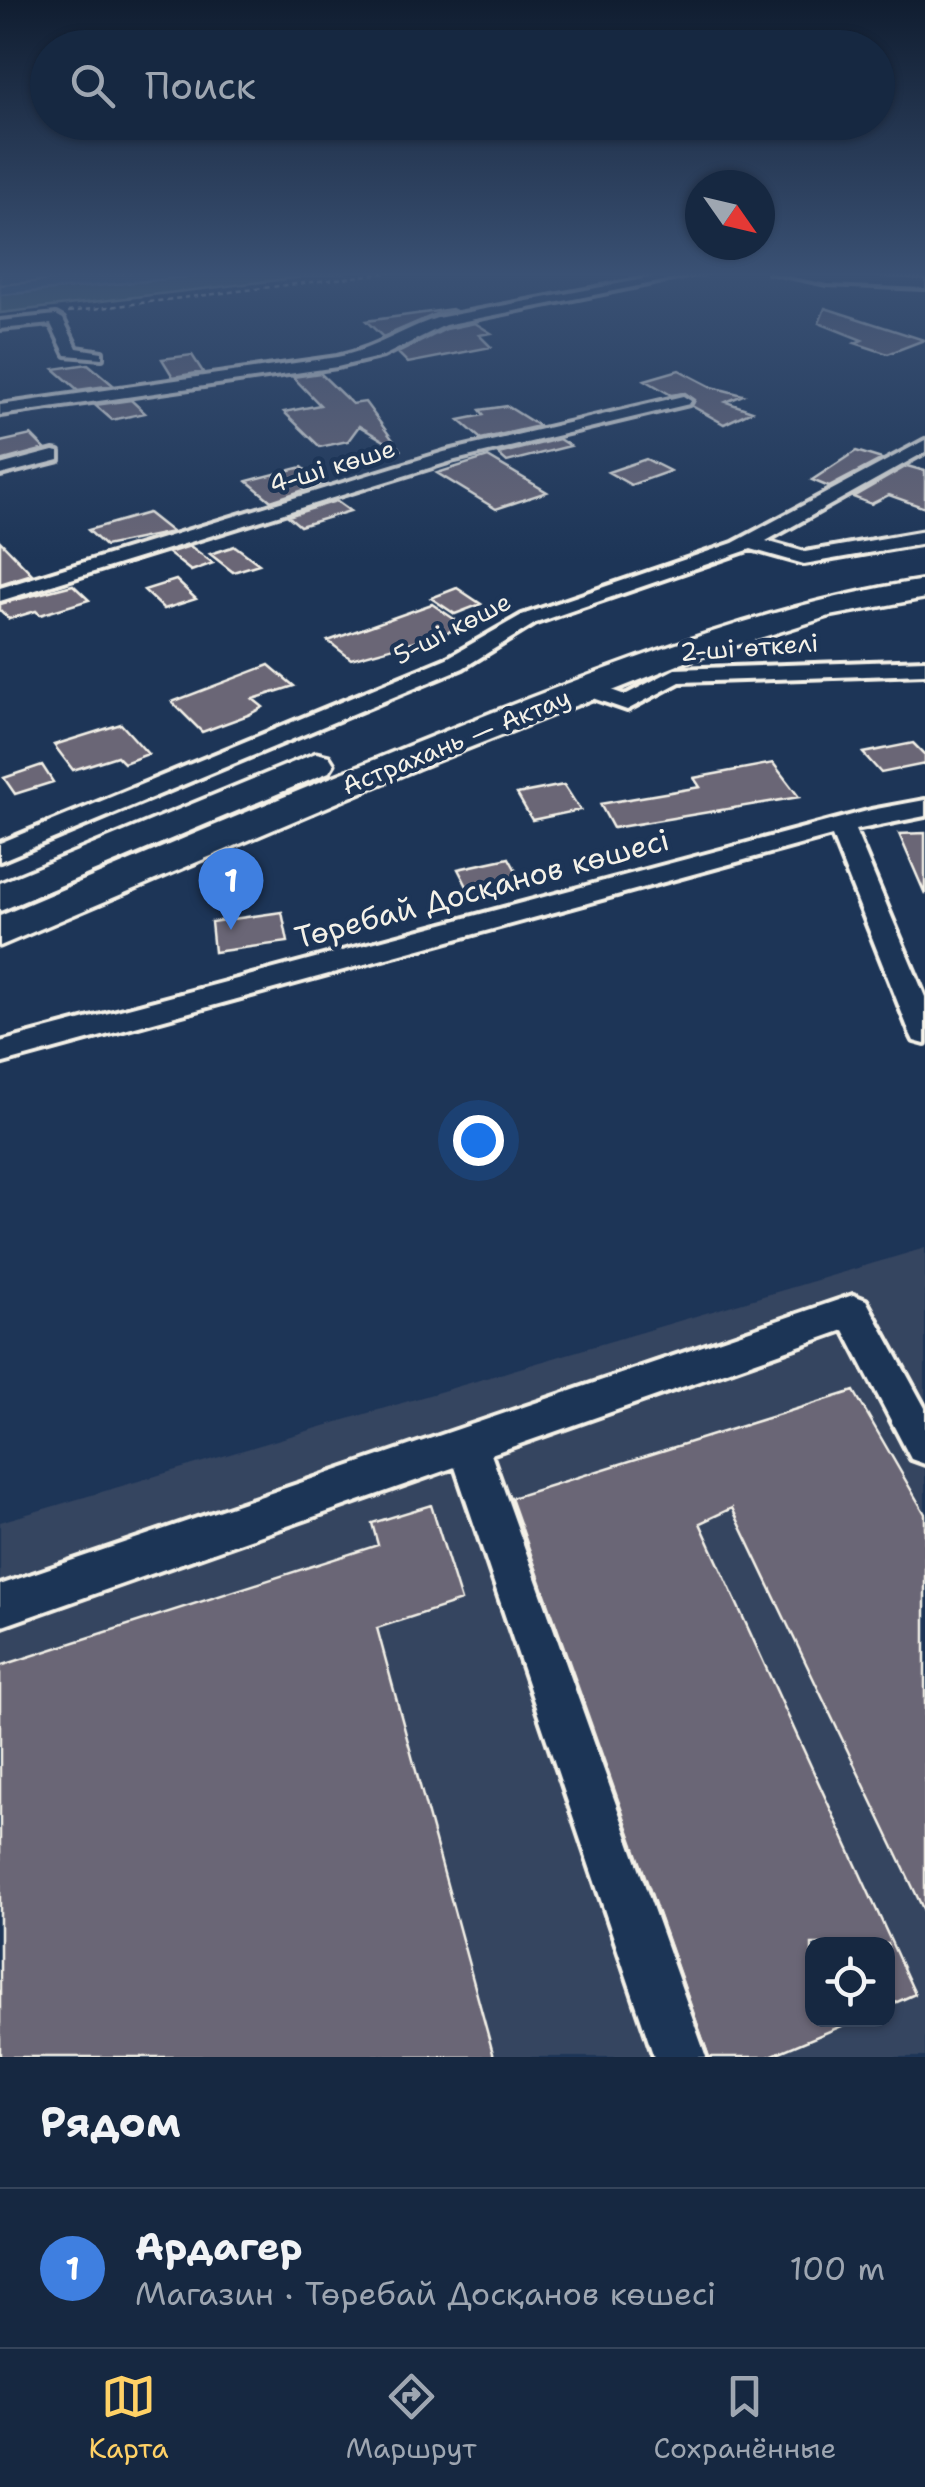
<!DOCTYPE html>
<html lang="ru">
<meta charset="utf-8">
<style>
:root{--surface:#162841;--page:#1f3048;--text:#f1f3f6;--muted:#9ea6b1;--line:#35445a;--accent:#ffd166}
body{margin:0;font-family:"Shantell Sans",sans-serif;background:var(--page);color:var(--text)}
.controls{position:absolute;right:30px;bottom:30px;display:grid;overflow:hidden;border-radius:20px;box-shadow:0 2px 8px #0004}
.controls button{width:90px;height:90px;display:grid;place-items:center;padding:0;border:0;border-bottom:2px solid var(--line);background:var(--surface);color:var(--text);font:50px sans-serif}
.compass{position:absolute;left:685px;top:170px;width:90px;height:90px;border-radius:50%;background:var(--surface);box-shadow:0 2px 8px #0004;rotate:124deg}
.you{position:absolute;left:478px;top:1140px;width:35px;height:35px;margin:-25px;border:8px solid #fff;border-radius:50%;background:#1a73e8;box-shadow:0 0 0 15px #1a73e833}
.badge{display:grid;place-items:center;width:65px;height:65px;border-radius:50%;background:var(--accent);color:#fff;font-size:32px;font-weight:700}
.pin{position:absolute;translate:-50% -82px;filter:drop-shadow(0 2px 5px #0008)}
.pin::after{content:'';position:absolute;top:52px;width:35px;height:30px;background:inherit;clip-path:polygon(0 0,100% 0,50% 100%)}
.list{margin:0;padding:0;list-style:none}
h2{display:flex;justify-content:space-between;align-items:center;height:130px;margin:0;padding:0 40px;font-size:42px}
h2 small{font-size:32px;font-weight:400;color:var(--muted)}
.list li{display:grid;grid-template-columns:65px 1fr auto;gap:30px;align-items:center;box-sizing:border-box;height:160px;padding:0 40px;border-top:2px solid var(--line)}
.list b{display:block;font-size:38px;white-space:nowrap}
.list p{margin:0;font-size:32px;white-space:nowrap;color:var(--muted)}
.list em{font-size:32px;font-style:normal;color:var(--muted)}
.icon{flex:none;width:55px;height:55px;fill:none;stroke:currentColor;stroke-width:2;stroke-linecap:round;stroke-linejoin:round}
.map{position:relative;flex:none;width:925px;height:2057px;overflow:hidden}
.search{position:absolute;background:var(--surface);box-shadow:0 2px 8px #0004;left:30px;right:30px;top:30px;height:110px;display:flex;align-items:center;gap:25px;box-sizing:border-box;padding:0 35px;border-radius:55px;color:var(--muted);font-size:38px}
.sheet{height:290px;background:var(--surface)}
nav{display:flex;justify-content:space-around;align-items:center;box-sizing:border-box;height:140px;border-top:2px solid var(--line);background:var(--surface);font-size:28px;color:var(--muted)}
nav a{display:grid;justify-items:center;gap:5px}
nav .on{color:var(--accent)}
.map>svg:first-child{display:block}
</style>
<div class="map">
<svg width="925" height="2057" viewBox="0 0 925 2057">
<rect width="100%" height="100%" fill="#1d3557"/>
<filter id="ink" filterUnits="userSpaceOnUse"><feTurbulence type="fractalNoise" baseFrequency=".01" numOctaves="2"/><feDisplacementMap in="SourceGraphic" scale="20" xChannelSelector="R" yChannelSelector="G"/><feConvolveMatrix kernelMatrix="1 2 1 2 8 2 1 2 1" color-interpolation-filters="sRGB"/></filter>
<g filter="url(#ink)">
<path fill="#344460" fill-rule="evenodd" d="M 925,1248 L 925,2057 L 0,2057 L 0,1522 ZM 812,1944 L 888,1944 L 888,2020 L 812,2020 Z"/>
<path fill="#547170" stroke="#a4b1ac" stroke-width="2.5" d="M 238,272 L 345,272 L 0,313 L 0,295 Z"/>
<path fill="#43678a" stroke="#8a9eb0" stroke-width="2.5" d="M 0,272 L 238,272 L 0,295 Z"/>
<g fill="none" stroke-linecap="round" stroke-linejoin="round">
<path stroke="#adbac2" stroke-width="2.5" d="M 0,285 L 140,272"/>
</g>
<path fill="#6a6676" stroke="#f4f1e8" stroke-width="2.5" d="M 825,308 L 924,340 L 888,354 L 855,343 L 862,340 L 819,323 Z
M 452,309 L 456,311 L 436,314 L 383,337 L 366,321 Z
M 475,323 L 491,333 L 479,335 L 491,347 L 408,363 L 398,353 L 446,329 Z
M 192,355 L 203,372 L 173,377 L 162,359 Z
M 88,364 L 113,385 L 78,390 L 54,369 Z
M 679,370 L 712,387 L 743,395 L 726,402 L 752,411 L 724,424 L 692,406 L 695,400 L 685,393 L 671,395 L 645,380 Z
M 320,373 L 352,404 L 365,402 L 401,451 L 359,426 L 348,441 L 320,447 L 284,412 L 320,405 L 293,377 Z
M 131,400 L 145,413 L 112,420 L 95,405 Z
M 507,406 L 539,426 L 481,439 L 459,420 L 484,415 L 480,410 Z
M 31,435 L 45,449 L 0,461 L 0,442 Z
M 559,439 L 570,446 L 507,462 L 498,454 Z
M 856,451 L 882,459 L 829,487 L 812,480 Z
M 488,457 L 547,492 L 496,509 L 437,473 Z
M 646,459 L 670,471 L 631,485 L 608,472 Z
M 907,466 L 925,471 L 925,508 L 889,495 L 871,504 L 853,497 Z
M 302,467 L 322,484 L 271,501 L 247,481 Z
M 336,501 L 350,511 L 300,526 L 288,516 Z
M 148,513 L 172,532 L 105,546 L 88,530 Z
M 0,541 L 32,574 L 0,584 Z
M 190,546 L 213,563 L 191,571 L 168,553 Z
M 235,546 L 259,564 L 233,572 L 210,554 Z
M 176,580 L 196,599 L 164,609 L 144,590 Z
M 73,585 L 89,600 L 40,615 L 36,611 L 9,619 L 0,610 L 0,604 Z
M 457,588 L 481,604 L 455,614 L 431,598 Z
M 432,604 L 460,623 L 451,626 L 455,630 L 351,659 L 328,641 Z
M 269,665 L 294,686 L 253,699 L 263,707 L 248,715 L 202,732 L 172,702 Z
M 121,724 L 148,754 L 124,763 L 117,756 L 73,770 L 54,745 Z
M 913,743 L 925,755 L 925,764 L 881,773 L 863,753 Z
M 773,763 L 799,797 L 613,828 L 600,804 L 700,787 L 694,778 Z
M 42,765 L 53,782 L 15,794 L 4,778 Z
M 564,785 L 580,810 L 532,820 L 517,794 Z
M 925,833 L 925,894 L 899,834 Z
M 509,858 L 525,887 L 473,898 L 458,869 Z
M 282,912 L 288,942 L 214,952 L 211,922 Z
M 854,1391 L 925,1514 L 925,1913 L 732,1508 L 700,1523 L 915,1994 L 888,2006 L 888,1944 L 812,1944 L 812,2020 L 856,2020 L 768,2057 L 709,2057 L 511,1498 Z
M 431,1505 L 461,1601 L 377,1628 L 494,2057 L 0,2057 L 0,1666 L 378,1545 L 372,1523 Z"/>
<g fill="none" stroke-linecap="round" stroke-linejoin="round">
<defs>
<path id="minor" d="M 681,272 L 707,272 L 445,325 L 383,356 L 337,367 L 0,415 L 0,405 L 337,357 C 375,349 401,330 437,318 Z
M 769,272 L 925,280 L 925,288 L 827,284 Z
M 56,315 L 63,319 L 77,348 L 102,352 L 102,358 L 66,355 L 51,324 L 0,329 L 0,321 Z
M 683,396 L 691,401 L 689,404 L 455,460 L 0,601 L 0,588 L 444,452 Z
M 925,440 L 925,452 L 766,541 L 805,552 L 925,531 L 925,543 L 804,564 L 751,549 L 536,623 L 463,668 L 0,861 L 0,843 L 447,658 L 522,615 L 733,543 Z
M 53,451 L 59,452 L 59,460 L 0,475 L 0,465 Z
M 925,660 L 925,674 L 680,682 L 627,710 L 578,693 L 575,688 L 586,681 L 625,695 L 675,669 Z
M 925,800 L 925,816 L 855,830 L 925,997 L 925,1044 L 914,1041 L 910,1033 L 832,836 L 0,1064 L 0,1042 L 871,810 Z
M 853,1295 L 866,1300 L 925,1408 L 925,1464 L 911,1459 L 844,1330 L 491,1454 L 706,2057 L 654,2057 L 455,1467 L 0,1627 L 0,1585 Z"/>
<path id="highway" d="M 925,580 L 925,598 L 830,616 L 693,659 L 418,768 L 0,946 L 0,916 C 163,847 326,778 491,713 C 633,658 774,603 925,580 Z
M 316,753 L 329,756 L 334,764 L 329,772 L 0,911 L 0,883 Z"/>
</defs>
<use href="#minor" stroke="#f4f1e8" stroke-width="8"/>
<use href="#highway" stroke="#f4f1e8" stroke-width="7"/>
<path stroke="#f4f1e8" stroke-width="2.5" stroke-dasharray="5 4" stroke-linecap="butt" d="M 68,312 L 393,272"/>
<use href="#minor" fill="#1d3557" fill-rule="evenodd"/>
<use href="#highway" fill="#1d3557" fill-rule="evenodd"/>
</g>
</g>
<linearGradient id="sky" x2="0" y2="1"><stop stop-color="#101d30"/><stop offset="0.49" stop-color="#3a5174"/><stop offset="1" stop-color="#3a5174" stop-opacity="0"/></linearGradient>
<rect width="925" height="560" fill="url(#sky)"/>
<g text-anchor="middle" stroke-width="9" stroke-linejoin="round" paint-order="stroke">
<g font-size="25" fill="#f4f1e8" stroke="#1d3557">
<text transform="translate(332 466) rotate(-17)" y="9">4-шi көше</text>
<text transform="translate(452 628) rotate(-27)" y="9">5-шi көше</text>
<text transform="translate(749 647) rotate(-4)" y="9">2-ші өткелі</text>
<text transform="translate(456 741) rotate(-22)" y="9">Астрахань — Актау</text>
</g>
<g font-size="30" fill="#f4f1e8" stroke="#1d3557">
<text transform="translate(482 889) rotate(-15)" y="10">Төребай Досқанов көшесі</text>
</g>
</g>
</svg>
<div class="controls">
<button><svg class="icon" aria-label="locate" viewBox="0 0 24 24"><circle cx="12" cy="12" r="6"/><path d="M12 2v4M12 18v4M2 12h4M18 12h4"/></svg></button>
</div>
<svg class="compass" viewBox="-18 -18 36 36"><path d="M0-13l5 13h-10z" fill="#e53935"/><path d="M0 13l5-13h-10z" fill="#9ea6b1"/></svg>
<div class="you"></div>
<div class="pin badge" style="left:231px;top:930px;background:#3f7fe0">1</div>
<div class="search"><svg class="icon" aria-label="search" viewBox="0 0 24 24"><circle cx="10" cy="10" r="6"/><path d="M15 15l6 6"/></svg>Поиск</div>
</div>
<section class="sheet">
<h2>Рядом<small></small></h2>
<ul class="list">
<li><span class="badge" style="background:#3f7fe0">1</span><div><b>Ардагер</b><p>Магазин · Төребай Досқанов көшесі</p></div><em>100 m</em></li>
</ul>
</section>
<nav>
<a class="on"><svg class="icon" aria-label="map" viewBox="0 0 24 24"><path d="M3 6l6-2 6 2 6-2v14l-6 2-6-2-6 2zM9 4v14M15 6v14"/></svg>Карта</a>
<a><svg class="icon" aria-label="directions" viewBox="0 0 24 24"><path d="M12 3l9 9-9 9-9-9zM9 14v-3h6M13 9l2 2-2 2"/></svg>Маршрут</a>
<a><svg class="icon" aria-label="saved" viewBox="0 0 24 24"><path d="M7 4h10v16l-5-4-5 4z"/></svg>Сохранённые</a>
</nav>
